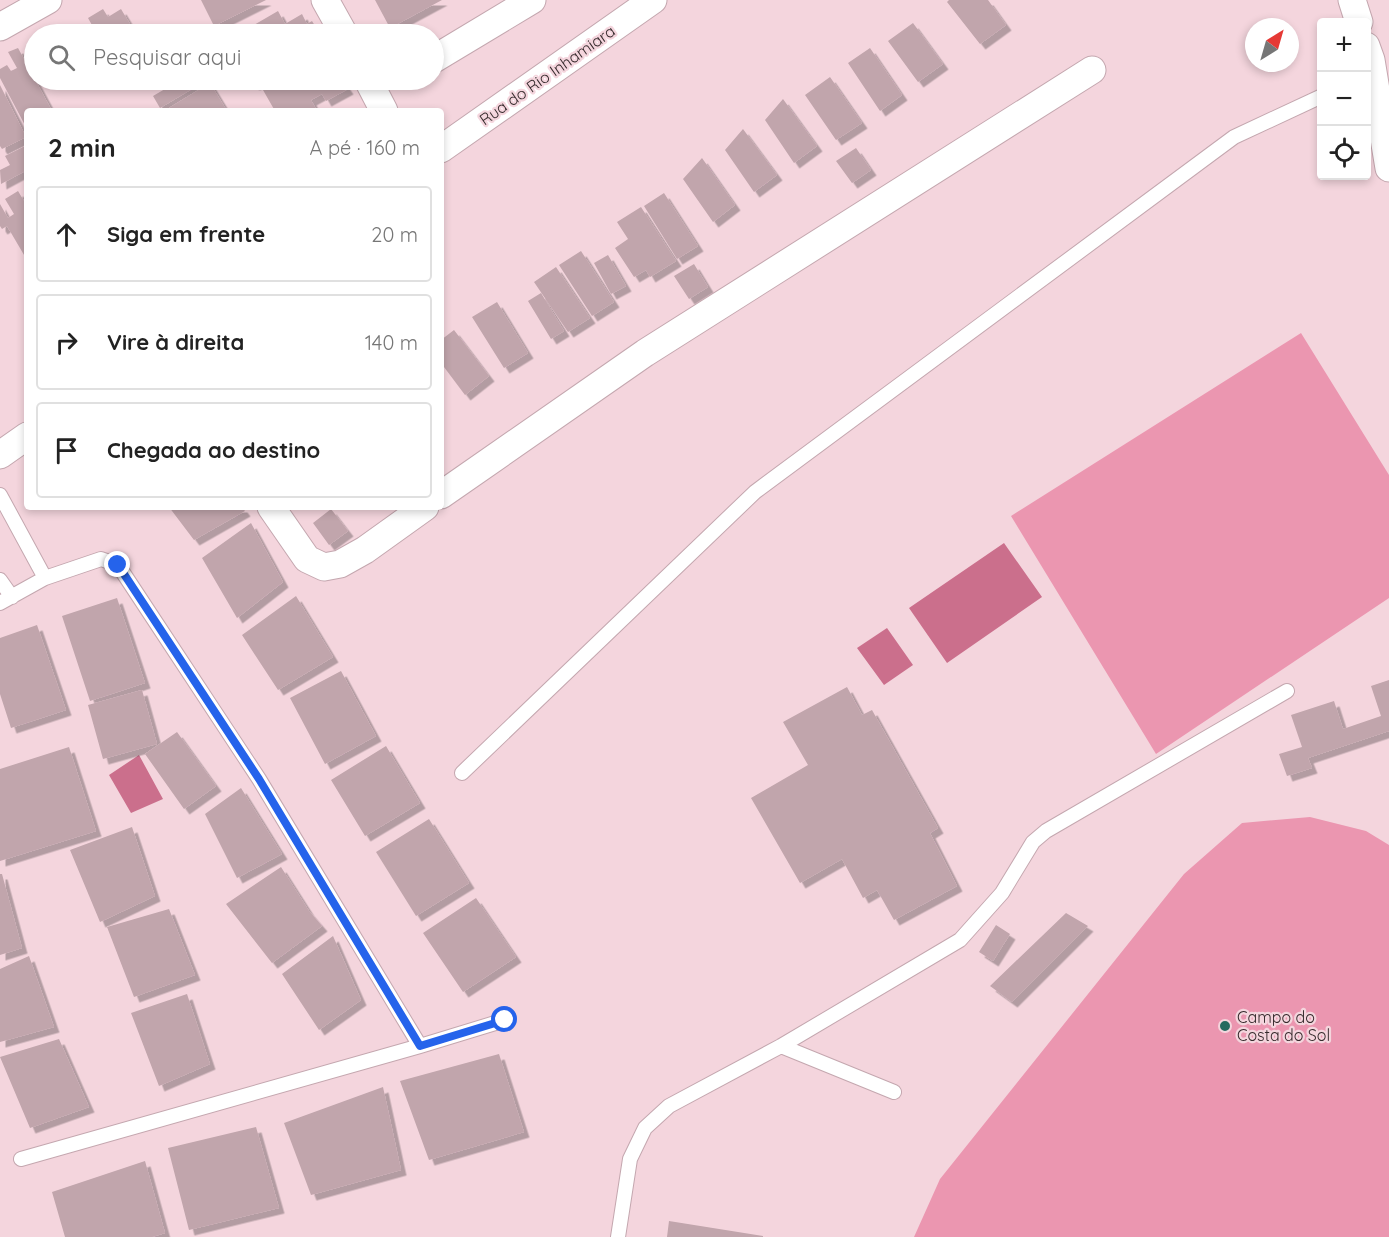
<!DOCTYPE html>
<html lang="pt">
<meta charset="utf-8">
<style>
:root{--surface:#fff;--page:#f6f6f6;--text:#222;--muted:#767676;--line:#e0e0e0}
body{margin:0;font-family:Quicksand,sans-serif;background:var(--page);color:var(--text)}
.controls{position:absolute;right:18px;top:18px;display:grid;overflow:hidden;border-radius:6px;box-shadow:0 3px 9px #0003}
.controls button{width:54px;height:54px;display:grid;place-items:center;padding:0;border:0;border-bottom:2px solid var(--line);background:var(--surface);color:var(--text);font:30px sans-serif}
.compass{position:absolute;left:1245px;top:18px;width:54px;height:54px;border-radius:50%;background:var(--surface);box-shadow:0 3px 9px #0003;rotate:37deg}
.stop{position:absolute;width:18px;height:18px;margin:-14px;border:4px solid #2563eb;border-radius:50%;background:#fff}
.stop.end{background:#2563eb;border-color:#fff;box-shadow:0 2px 6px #0008}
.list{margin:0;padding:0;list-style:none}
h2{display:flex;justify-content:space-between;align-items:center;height:78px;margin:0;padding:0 24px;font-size:26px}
h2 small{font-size:20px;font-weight:400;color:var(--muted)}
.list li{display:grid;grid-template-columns:39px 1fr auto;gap:18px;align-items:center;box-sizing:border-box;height:96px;margin:0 12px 12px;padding:0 12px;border:2px solid var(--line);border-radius:6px}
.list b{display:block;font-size:22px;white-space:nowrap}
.list em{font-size:20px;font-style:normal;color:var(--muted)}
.icon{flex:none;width:33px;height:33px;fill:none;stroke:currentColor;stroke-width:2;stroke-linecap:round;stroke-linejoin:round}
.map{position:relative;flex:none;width:1389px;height:1237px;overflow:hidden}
.search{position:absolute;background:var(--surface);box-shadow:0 3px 9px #0003;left:24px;top:24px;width:420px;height:66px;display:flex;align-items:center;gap:15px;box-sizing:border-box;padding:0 21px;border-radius:33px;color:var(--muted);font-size:22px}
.panel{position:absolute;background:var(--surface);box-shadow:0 3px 9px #0003;left:24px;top:108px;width:420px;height:402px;border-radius:6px}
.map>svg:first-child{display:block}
</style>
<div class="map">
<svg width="1389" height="1237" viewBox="0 0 1389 1237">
<defs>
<filter id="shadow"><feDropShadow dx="5.5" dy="5.5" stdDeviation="0" flood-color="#0004"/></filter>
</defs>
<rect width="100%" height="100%" fill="#f4d5dd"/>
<path fill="#eb96b0" d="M 1301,333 L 1389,475 L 1389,598 L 1156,754 L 1011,516 Z
M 1310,817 L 1366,831 L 1389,845 L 1389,1237 L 914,1237 L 940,1179 L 1184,874 L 1242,823 Z"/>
<path fill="#cb6f8c" d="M 1004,543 L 1042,597 L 947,663 L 909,608 Z
M 887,628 L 913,665 L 884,685 L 857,648 Z
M 139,755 L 163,799 L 131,813 L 109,775 Z"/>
<path fill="#c1a5ac" filter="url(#shadow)" d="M 201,0 L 266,0 L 214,26 Z
M 375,0 L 442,0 L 390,28 Z
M 949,0 L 988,0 L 1006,25 L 980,44 L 947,2 Z
M 103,9 L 108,17 L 121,9 L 136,34 L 147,28 L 151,34 L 97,34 L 88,18 Z
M 278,11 L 285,24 L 302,14 L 307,24 L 312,21 L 320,34 L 250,34 L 247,29 Z
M 913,23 L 943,64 L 918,82 L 888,41 Z
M 18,48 L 52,111 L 27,111 L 27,129 L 0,78 L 0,69 L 7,65 L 11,71 L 17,68 L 8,52 Z
M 870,48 L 902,95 L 880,111 L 848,63 Z
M 830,77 L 862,123 L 836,140 L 805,95 Z
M 166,80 L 207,80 L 160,108 L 153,96 L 170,86 Z
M 250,80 L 342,80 L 348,89 L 326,101 L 322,94 L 311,100 L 317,111 L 275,111 L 259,83 L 254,85 Z
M 210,83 L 227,111 L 164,111 Z
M 0,85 L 26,137 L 2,149 L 0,146 Z
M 783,99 L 817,146 L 794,163 L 765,120 Z
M 743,129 L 777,175 L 754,192 L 725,150 Z
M 27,145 L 27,170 L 1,184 L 0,170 L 10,165 L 5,156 Z
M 856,148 L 871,170 L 852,183 L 836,161 Z
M 702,158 L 735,205 L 713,222 L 683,179 Z
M 18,191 L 27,206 L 27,260 L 7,226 L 2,229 L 0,226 L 0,204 L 8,218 L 14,214 L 5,199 Z
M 664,193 L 698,246 L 677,259 L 644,206 Z
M 641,207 L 676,261 L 650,277 L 646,270 L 634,277 L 615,248 L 628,239 L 617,222 Z
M 581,251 L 614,302 L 592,316 L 559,265 Z
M 608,255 L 626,286 L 611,294 L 594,263 Z
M 694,264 L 708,287 L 689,299 L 674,276 Z
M 556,267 L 590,318 L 568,332 L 534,282 Z
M 541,293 L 564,331 L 551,339 L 528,301 Z
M 497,302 L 528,353 L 504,368 L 472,317 Z
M 454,330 L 489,376 L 465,395 L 441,363 L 441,340 Z
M 169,507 L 242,507 L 245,511 L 194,540 Z
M 331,509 L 348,531 L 329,545 L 313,523 Z
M 251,523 L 283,582 L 237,618 L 202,558 Z
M 296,596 L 333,657 L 278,690 L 242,635 Z
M 117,598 L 145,683 L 90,701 L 62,616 Z
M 37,625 L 66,710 L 11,728 L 0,694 L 0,638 Z
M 341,671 L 376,736 L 325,764 L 290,698 Z
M 1389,680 L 1389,731 L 1308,758 L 1312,768 L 1287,776 L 1279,754 L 1302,747 L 1291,715 L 1334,701 L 1343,729 L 1381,716 L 1371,686 Z
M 847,687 L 862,715 L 872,710 L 938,828 L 930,833 L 957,886 L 894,920 L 877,890 L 863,898 L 842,859 L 800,883 L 751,798 L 808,765 L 783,722 Z
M 142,690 L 157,744 L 103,759 L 88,705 Z
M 177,732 L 216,786 L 184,809 L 145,754 Z
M 386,746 L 420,803 L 365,836 L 331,780 Z
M 69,747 L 96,831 L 0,861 L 0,769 Z
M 241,788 L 282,854 L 237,878 L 205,814 Z
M 429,819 L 469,883 L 416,916 L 376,852 Z
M 132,827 L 155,896 L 100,922 L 70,850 Z
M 281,867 L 309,911 L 322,926 L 272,963 L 226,904 Z
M 0,874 L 2,874 L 22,948 L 0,955 Z
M 476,898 L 516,957 L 463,992 L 423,933 Z
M 169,909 L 195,975 L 134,997 L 107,927 Z
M 1066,913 L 1088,926 L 1012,1002 L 990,986 Z
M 996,925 L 1010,934 L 993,961 L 979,952 Z
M 333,936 L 361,1000 L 319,1030 L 282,974 Z
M 29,956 L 54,1027 L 0,1042 L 0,969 Z
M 187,994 L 210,1064 L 159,1086 L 131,1013 Z
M 59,1039 L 89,1107 L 30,1128 L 0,1057 Z
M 499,1054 L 524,1132 L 429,1160 L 400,1081 Z
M 383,1087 L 401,1170 L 311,1195 L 284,1123 Z
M 256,1127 L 279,1208 L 189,1230 L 168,1148 Z
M 145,1161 L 165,1233 L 152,1237 L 65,1237 L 52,1192 Z
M 669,1221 L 763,1236 L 763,1237 L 667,1237 Z"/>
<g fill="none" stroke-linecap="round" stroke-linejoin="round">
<defs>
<path id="service" d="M 0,495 L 45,578
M 0,580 L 12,597
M 0,603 L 45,578 L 101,559 L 118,565 L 259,779 L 420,1046
M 462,773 L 755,492 L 1234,137 L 1322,96
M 781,1046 L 894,1092
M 21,1159 L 420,1046 L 505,1020
M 618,1237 L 630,1159 L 645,1128 L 669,1106 L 781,1046 L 960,940 L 1002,893 L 1033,842 L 1046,831 L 1287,691"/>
<path id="minor" d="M 325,0 L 344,34
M 1352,0 L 1359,22
M 0,27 L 48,0
M 1366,46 L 1371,60 L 1389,168
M 434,59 L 532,0
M 368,80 L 384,111
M 441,149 L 653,0
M 0,455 L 27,436
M 441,495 L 645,353 L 1092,70
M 271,507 L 307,559 L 324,567 L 340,564 L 365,550 L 425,507"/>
</defs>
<use href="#service" stroke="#c4a7af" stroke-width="16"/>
<use href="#minor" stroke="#c4a7af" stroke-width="29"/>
<use href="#service" stroke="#fff" stroke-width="14"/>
<use href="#minor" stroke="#fff" stroke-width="27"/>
</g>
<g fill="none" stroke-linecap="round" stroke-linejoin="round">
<path stroke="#2563eb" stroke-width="8" d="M 118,565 L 259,779 L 420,1046 L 505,1020"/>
</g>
<circle fill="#246a5f" stroke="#f4d5dd" stroke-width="2" cx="1225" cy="1026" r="6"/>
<g text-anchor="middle" stroke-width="4.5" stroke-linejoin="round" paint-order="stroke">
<g font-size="16" fill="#352a2c" stroke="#f4d5dd">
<text transform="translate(547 75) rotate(-35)" y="6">Rua do Rio Inhamiara</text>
</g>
<g font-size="16" fill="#352a2c" stroke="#f4d5dd" text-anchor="start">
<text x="1237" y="1023">Campo do<tspan x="1237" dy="18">Costa do Sol</tspan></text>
</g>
</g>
</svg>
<div class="controls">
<button>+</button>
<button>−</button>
<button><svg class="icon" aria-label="locate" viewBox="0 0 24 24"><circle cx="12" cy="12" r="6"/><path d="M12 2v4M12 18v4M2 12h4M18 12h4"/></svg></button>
</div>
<svg class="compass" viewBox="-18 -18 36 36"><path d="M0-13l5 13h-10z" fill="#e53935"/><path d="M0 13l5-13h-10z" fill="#767676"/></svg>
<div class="stop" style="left:505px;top:1020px"></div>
<div class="stop end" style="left:118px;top:565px"></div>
<div class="search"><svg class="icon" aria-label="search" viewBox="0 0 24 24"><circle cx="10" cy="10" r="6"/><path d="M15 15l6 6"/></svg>Pesquisar aqui</div>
<section class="panel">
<h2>2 min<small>A pé · 160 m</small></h2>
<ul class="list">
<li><svg class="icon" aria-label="ahead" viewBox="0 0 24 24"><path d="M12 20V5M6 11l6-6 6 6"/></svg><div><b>Siga em frente</b></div><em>20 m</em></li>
<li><svg class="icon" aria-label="right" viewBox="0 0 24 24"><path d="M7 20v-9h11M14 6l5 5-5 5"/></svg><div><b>Vire à direita</b></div><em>140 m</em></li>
<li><svg class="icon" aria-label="arrive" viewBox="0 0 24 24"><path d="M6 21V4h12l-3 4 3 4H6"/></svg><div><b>Chegada ao destino</b></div></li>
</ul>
</section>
</div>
